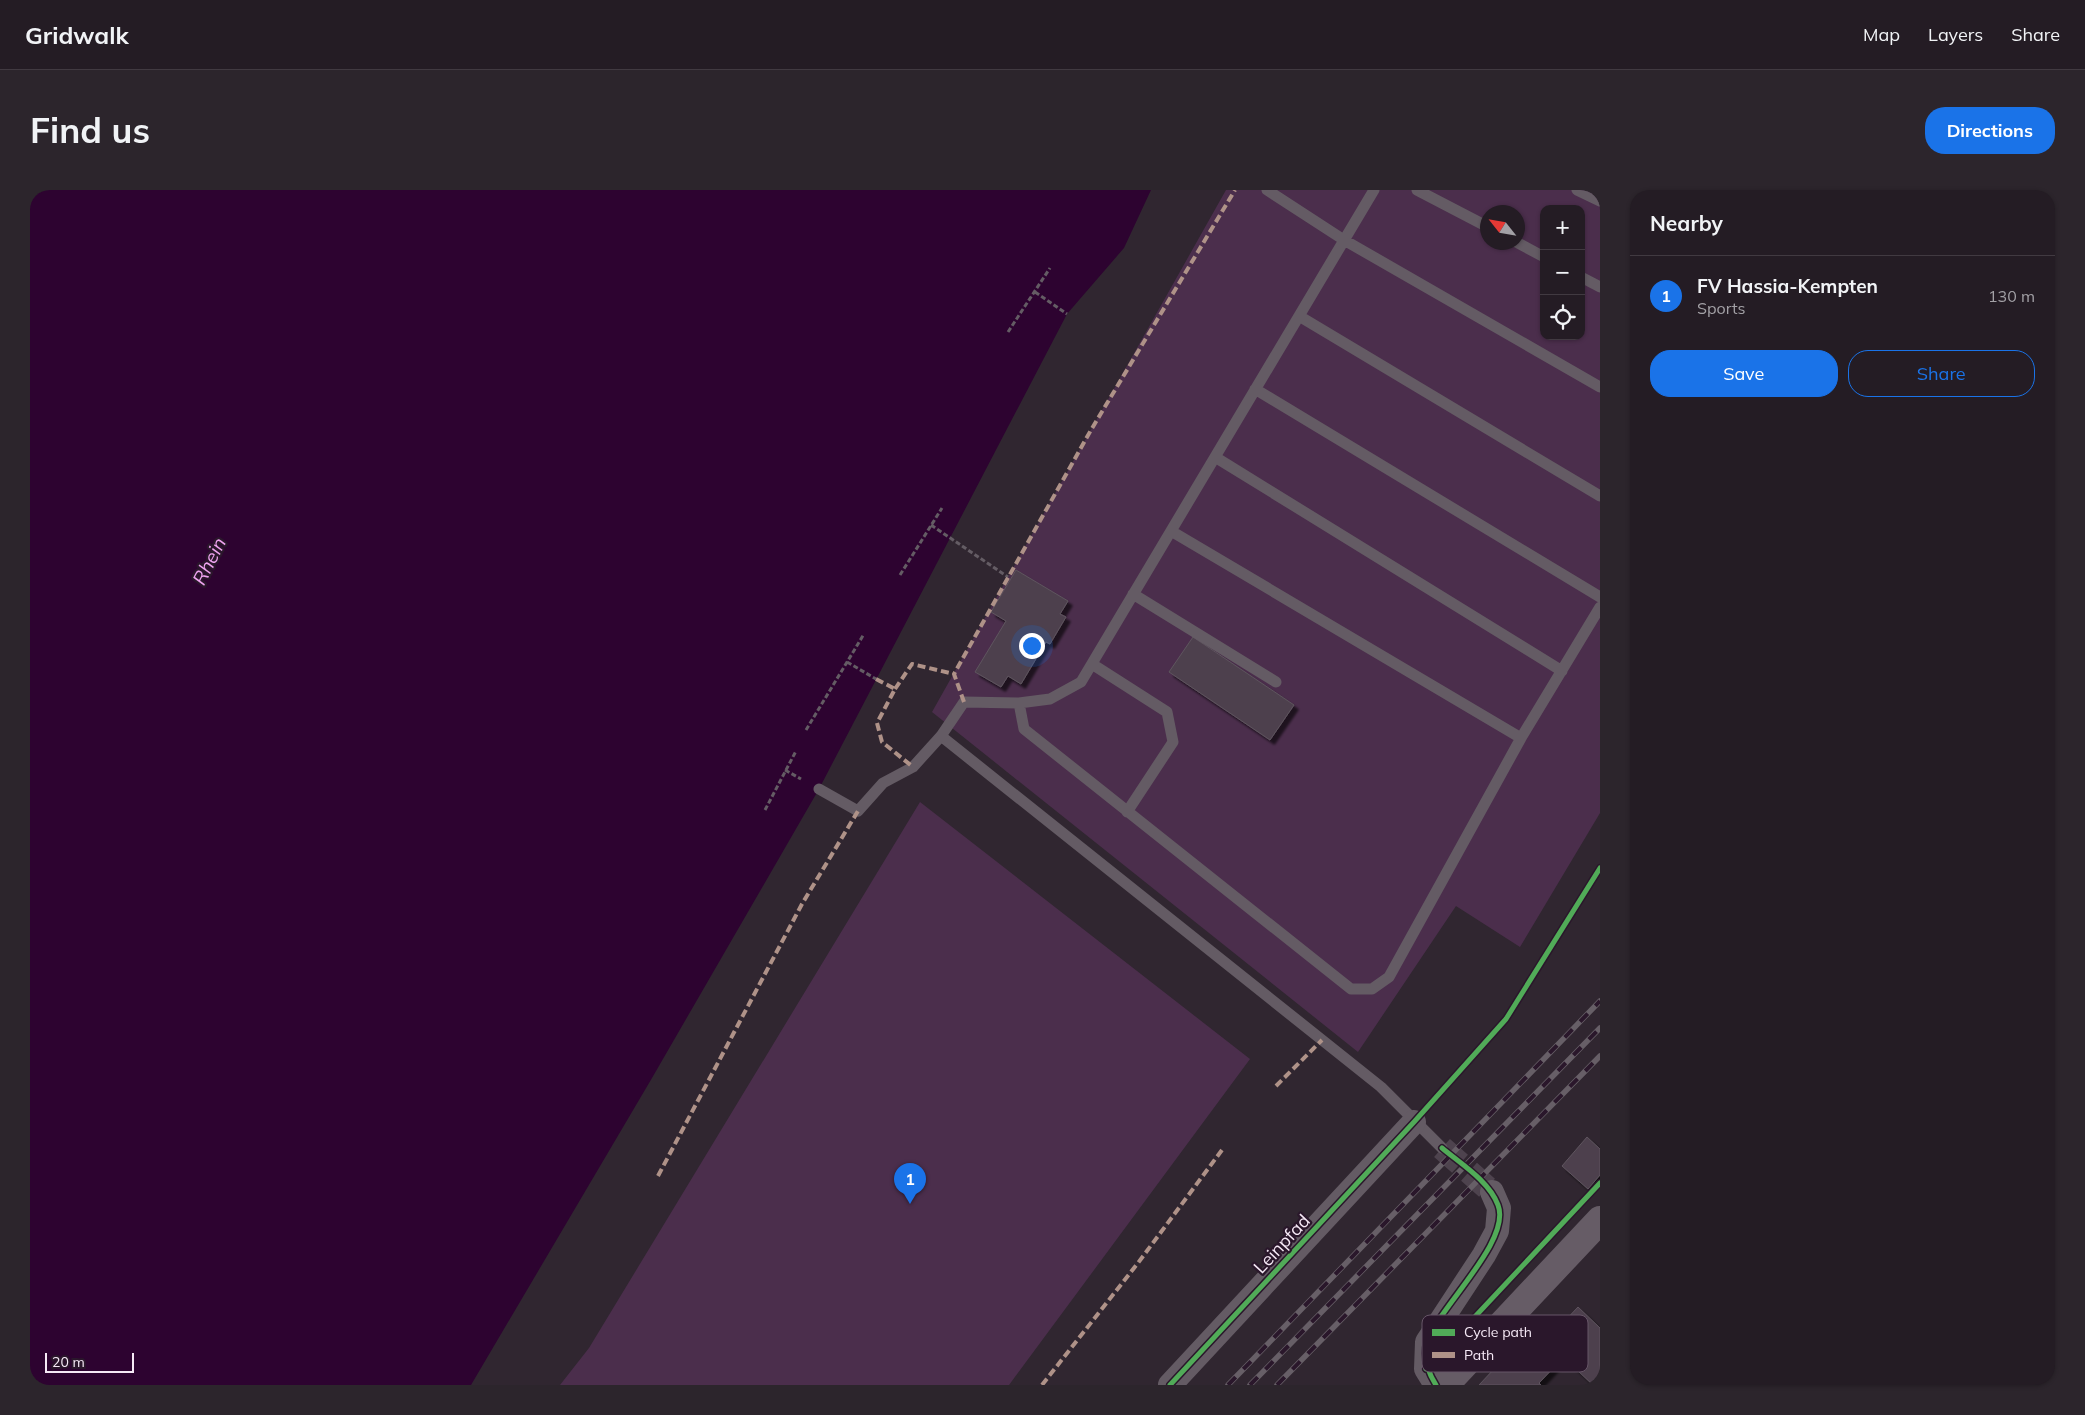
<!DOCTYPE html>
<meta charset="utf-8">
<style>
:root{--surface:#241c24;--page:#2c252c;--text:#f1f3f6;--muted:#a3a1a6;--line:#413a41;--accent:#1a73e8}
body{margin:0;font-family:Mulish,sans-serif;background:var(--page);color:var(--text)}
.controls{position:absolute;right:15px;top:15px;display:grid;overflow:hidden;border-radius:10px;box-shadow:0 1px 4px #0004}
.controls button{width:45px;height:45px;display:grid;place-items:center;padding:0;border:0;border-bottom:1px solid var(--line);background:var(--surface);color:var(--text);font:25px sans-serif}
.compass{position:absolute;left:1450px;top:15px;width:45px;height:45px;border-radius:50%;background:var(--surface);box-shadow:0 1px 4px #0004;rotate:301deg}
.scale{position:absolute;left:15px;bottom:12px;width:89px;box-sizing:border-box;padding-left:5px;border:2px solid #f6e9f6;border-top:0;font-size:14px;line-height:18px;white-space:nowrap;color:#f6e9f6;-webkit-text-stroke:4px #2a172b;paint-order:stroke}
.you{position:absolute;left:1001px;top:455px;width:18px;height:18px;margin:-12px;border:4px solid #fff;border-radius:50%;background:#1a73e8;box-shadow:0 0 0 8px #1a73e833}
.badge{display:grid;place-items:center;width:32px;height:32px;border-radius:50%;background:var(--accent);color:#fff;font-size:16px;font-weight:700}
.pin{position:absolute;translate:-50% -41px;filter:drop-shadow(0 1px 2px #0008)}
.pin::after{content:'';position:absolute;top:26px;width:18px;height:15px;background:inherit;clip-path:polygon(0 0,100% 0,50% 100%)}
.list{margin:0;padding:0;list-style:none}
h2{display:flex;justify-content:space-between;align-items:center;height:65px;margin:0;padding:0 20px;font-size:21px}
h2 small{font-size:16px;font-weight:400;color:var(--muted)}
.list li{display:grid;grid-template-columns:32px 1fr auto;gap:15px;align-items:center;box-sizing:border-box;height:80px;padding:0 20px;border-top:1px solid var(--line)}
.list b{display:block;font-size:19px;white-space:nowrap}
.list p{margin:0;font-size:16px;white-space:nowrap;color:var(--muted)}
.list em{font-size:16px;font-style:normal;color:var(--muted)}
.actions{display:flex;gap:10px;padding:15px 20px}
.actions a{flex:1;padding:11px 0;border:1px solid var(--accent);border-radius:20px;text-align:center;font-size:18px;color:var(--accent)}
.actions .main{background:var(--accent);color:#fff}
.icon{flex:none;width:28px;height:28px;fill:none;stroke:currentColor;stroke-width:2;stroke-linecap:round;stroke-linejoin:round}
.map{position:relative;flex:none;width:1570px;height:1195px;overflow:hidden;border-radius:20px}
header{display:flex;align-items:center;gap:30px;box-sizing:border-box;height:70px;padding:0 25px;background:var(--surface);border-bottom:1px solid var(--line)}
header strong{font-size:24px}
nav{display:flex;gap:28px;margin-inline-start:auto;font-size:18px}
.intro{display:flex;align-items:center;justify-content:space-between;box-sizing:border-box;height:120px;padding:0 30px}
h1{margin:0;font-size:35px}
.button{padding:12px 22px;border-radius:20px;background:var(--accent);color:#fff;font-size:18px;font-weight:700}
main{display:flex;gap:30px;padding:0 30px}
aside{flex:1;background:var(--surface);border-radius:20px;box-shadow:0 1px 4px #0004}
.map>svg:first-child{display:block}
</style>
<header>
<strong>Gridwalk</strong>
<nav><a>Map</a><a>Layers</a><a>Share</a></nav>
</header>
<div class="intro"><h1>Find us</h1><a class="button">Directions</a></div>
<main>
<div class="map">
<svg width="1570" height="1195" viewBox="0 0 1570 1195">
<defs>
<filter id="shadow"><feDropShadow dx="4.5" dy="4.5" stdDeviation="1" flood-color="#0009"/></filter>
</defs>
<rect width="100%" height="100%" fill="#302630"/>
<path fill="#4b2e4c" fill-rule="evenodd" d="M 1196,0 L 1570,0 L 1570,623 L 1490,757 L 1426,716 L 1328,862 L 902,522 ZM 1514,19 L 1551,19 L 1551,146 L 1514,146 ZM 1458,22 L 1488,22 L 1488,52 L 1458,52 Z
M 890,612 L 1220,869 L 979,1195 L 530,1195 L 559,1158 Z"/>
<path fill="#2d0330" d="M 0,0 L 1121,0 L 1094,58 L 1037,124 L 789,599 L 622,888 L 441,1195 L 0,1195 Z"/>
<path fill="#4e404e" stroke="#5e555e" filter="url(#shadow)" d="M 986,380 L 1038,411 L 1030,424 L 1036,427 L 1020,454 L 1016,452 L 991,494 L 978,486 L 971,497 L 945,482 L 976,431 L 961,422 Z
M 1163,447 L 1264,515 L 1240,550 L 1139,482 Z
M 1557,947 L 1570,959 L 1570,985 L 1558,999 L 1532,976 Z
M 1548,1117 L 1570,1138 L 1570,1195 L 1563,1195 L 1516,1151 Z
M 1497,1144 L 1528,1173 L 1509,1193 L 1511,1195 L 1449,1195 Z"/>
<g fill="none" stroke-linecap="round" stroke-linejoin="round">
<path stroke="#4e434e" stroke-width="24" stroke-dasharray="24 12" stroke-linecap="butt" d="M 1412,958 L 1462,1002"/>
<path stroke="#645c64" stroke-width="3" stroke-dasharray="5 2.5" stroke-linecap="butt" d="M 1005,102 L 1037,124
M 978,142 L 1020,78
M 901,335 L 978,387
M 870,385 L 912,318
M 817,472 L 846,489
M 776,540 L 834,444
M 755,580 L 771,589
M 735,620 L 766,561"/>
<path stroke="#645b64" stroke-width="11" d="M 1237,0 L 1314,50 L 1570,197
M 1387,0 L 1458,37
M 1547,0 L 1570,11
M 1486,52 L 1514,67
M 1551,87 L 1570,97
M 1269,126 L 1570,306
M 1225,199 L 1570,407
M 1185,267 L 1532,481
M 1141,341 L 1491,548
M 1103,404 L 1246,492
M 1062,474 L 1137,522 L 1143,552 L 1097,622
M 989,513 L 994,539 L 1321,799 L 1342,799 L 1359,787 L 1491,548 L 1570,417
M 911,546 L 1351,897 L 1412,958
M 789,599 L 828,621 L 853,593 L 883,577 L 911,546 L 934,512 L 989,513 L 1020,509 L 1051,492 L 1344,0"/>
<path stroke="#645b64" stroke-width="24" d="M 1140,1195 L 1384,932
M 1406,1195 L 1396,1179 L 1397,1152 L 1454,1065 L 1467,1041 L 1469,1018 L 1462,1002"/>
<path stroke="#665c66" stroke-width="28" d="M 1415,1195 L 1570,1030"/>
<defs>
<path id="rail" d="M 1198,1195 L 1570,811
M 1220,1195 L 1570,838
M 1247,1195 L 1570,866"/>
</defs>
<use href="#rail" stroke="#675f67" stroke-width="5.5"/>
<use href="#rail" stroke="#2a172b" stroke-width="4" stroke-dasharray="11" stroke-linecap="butt"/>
<path stroke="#af9288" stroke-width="4" stroke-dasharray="8 4" stroke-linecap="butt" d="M 846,489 L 865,499 L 847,533 L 852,552 L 883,577
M 865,499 L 882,474 L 924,484
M 934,512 L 924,484 L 1061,240 L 1205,0
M 1246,896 L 1292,850
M 628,986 L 772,714 L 828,621
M 1012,1195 L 1108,1073 L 1192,960"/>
<defs>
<path id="cycleway" d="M 1396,1179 L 1570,993
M 1140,1195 L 1384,932 L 1476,829 L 1570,678
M 1406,1195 C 1398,1182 1392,1167 1397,1152 C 1408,1118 1482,1051 1468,1015 C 1459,991 1431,974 1412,958"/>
</defs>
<use href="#cycleway" stroke="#2a172b" stroke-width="8"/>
<use href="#cycleway" stroke="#51ab58" stroke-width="5"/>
</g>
<g text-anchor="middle" stroke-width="4.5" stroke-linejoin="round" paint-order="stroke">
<g font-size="18" fill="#f6e9f6" stroke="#2a172b">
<text transform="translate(1252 1054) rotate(-47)" y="6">Leinpfad</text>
</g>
<g font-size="19" font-style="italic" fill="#eea3ef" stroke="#2a172b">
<text transform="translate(179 371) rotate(-63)" y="7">Rhein</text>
</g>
</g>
<rect x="1392" y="1125" width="166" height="57" rx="8" fill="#2a172b" stroke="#675668" stroke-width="1"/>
<rect x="1402" y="1139" width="23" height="7" fill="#51ab58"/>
<rect x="1402" y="1162" width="23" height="6" fill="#af9288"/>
<g font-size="14" fill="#f6e9f6">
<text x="1434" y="1147">Cycle path</text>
<text x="1434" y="1170">Path</text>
</g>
</svg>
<div class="controls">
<button>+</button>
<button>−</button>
<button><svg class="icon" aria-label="locate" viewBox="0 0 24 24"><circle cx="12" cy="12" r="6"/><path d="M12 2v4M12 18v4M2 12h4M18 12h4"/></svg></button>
</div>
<svg class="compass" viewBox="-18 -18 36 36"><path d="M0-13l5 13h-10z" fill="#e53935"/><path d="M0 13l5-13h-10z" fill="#a3a1a6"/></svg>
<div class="scale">20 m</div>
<div class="you"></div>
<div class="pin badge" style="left:880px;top:1014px">1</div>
</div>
<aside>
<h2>Nearby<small></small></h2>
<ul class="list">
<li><span class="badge">1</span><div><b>FV Hassia-Kempten</b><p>Sports</p></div><em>130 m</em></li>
</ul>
<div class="actions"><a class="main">Save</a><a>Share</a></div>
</aside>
</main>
